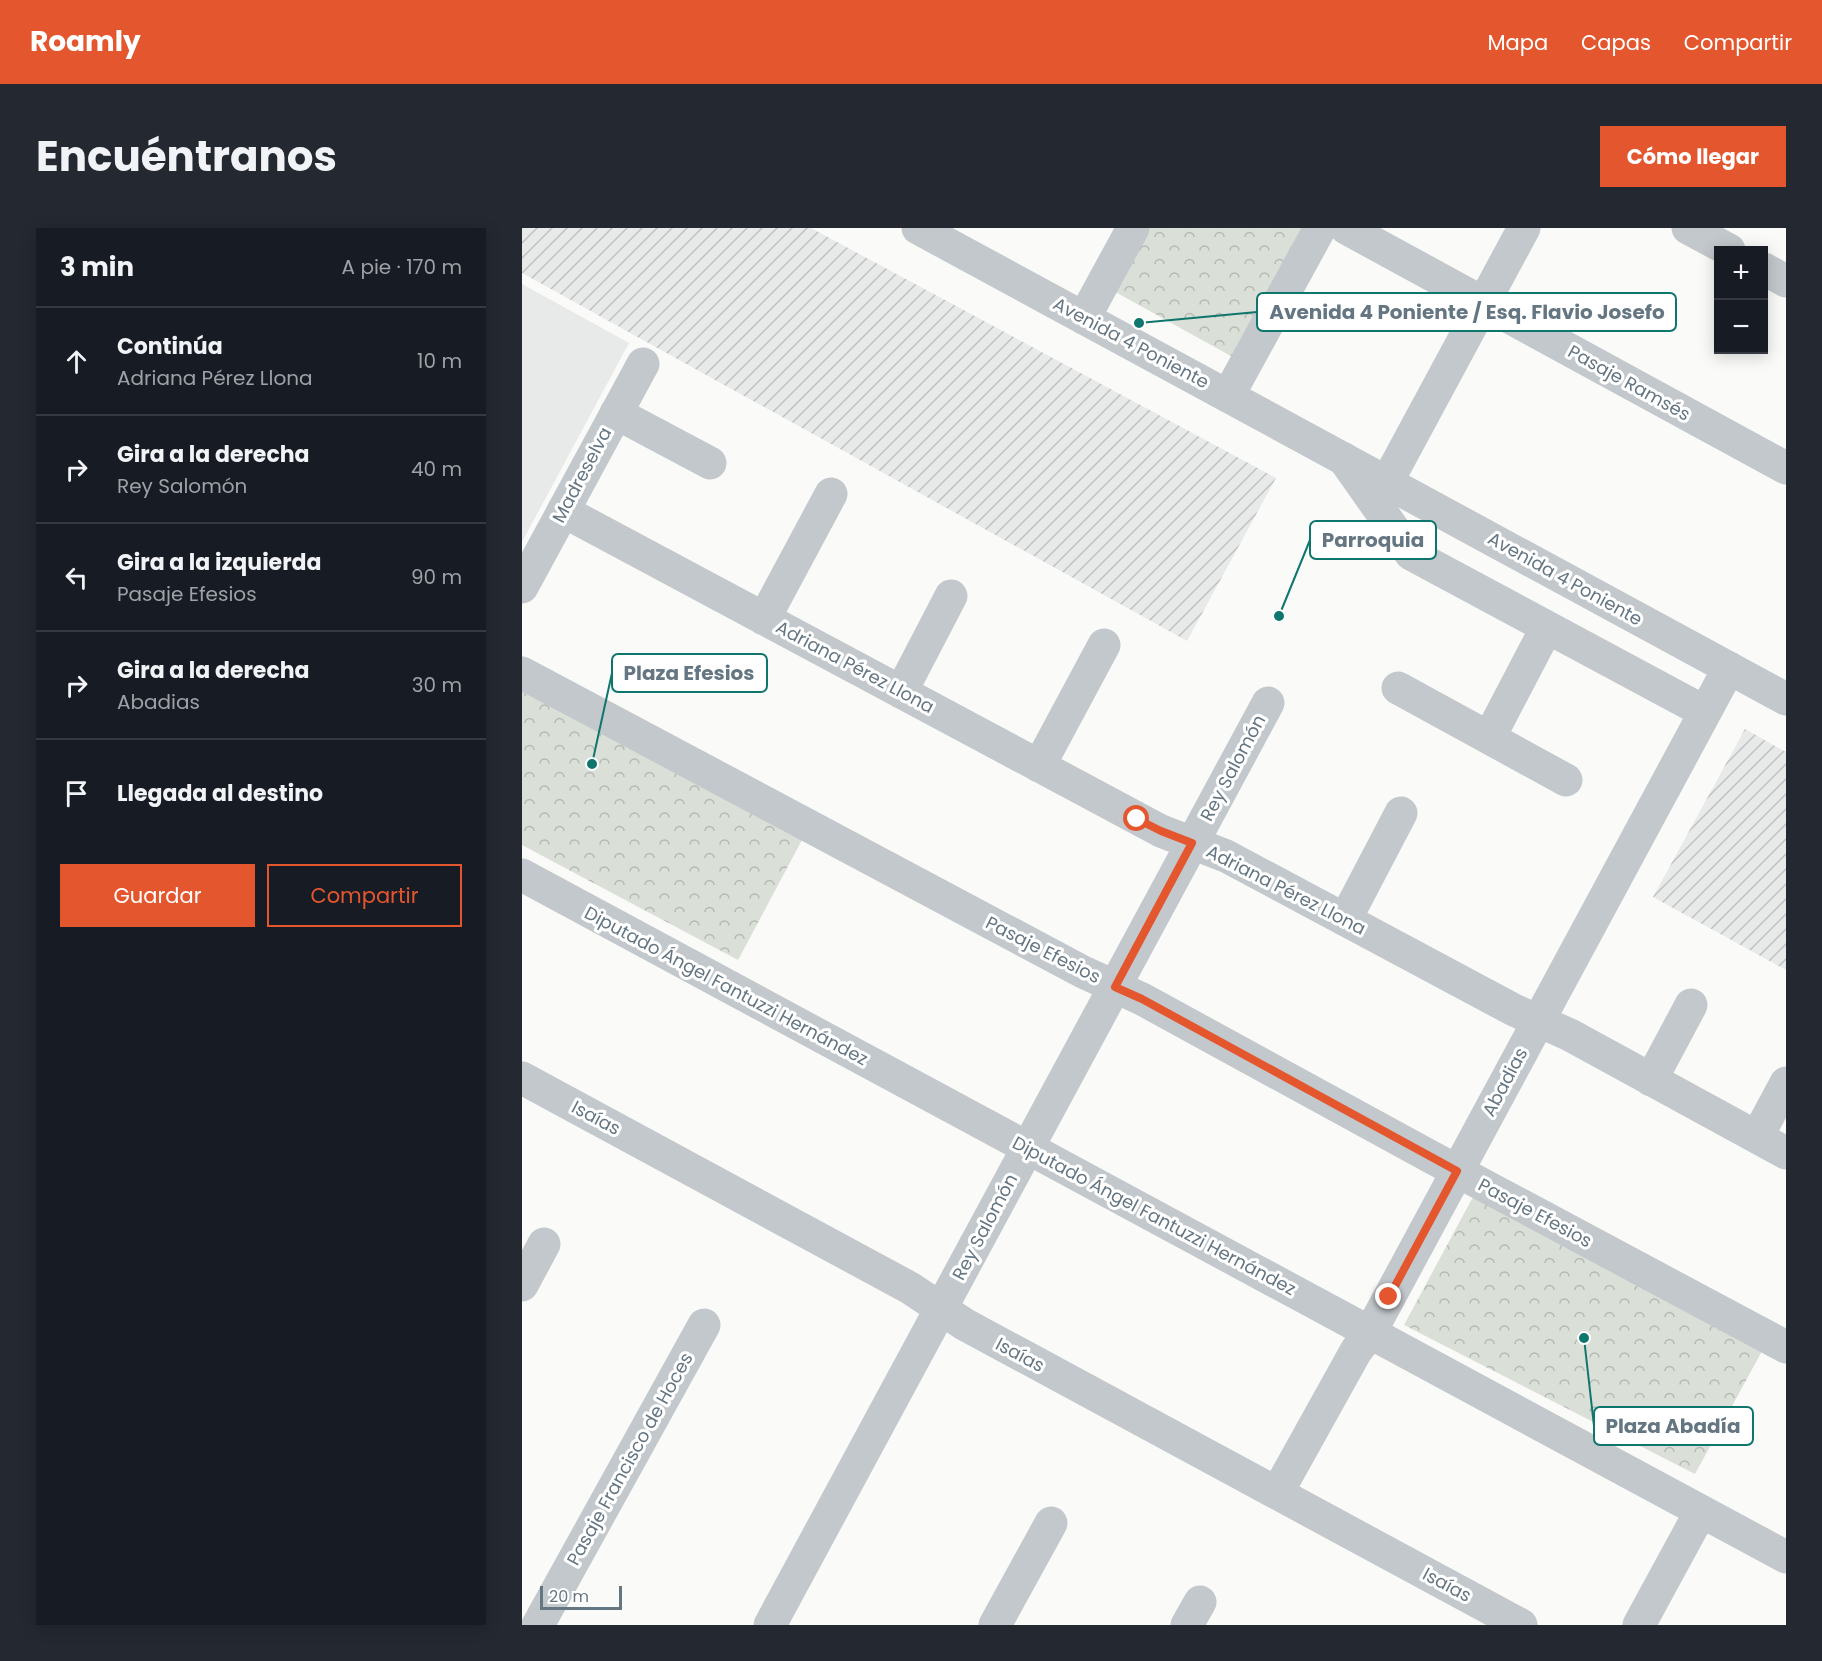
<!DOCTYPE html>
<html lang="es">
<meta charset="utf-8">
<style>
:root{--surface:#171b24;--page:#242831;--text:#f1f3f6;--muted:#9ea1a6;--line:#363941;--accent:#e4572e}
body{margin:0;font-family:Poppins,sans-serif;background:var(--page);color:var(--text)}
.controls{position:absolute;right:18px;top:18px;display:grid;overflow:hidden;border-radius:0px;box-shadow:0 3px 15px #0003}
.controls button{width:54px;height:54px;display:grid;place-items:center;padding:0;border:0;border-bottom:2px solid var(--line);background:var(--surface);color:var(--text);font:30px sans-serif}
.scale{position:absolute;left:18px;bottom:15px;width:82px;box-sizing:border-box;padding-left:6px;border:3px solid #657683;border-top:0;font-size:16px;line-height:21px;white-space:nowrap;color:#657683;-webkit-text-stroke:4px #fff;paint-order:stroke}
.stop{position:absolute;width:18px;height:18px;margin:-14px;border:4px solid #e4572e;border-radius:50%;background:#fff}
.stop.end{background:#e4572e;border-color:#fff;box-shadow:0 2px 6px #0008}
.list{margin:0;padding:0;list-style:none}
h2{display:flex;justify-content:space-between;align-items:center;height:78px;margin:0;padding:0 24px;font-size:26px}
h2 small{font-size:20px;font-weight:400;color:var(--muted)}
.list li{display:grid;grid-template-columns:39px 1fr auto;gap:18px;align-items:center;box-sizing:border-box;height:108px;padding:0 24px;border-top:2px solid var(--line)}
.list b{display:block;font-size:22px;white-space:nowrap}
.list p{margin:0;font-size:20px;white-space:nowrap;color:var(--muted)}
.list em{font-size:20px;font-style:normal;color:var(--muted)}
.actions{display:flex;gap:12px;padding:18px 24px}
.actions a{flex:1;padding:14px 0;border:2px solid var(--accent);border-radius:0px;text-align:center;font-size:21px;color:var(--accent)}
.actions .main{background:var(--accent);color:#fff}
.icon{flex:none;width:33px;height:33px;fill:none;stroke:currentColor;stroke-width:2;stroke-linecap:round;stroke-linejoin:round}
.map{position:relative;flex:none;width:1264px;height:1397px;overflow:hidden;border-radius:0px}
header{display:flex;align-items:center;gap:36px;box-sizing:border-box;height:84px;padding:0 30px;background:var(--accent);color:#fff}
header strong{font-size:28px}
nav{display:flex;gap:33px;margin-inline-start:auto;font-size:21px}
.intro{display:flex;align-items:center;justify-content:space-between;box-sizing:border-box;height:144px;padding:0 36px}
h1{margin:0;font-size:42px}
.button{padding:15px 27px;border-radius:0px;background:var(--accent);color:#fff;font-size:21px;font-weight:700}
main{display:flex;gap:36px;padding:0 36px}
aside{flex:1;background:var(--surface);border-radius:0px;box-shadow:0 3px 15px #0003}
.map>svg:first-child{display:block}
</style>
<header>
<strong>Roamly</strong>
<nav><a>Mapa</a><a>Capas</a><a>Compartir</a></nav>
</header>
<div class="intro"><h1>Encuéntranos</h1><a class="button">Cómo llegar</a></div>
<main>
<aside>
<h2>3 min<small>A pie · 170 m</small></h2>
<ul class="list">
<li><svg class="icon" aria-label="ahead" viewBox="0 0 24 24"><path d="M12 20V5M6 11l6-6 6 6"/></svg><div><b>Continúa</b><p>Adriana Pérez Llona</p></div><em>10 m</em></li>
<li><svg class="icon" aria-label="right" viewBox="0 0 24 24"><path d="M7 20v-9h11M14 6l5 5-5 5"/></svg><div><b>Gira a la derecha</b><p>Rey Salomón</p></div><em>40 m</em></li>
<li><svg class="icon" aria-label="left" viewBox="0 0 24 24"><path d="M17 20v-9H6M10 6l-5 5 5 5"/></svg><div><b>Gira a la izquierda</b><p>Pasaje Efesios</p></div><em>90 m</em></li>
<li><svg class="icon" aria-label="right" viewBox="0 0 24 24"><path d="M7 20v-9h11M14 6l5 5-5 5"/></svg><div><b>Gira a la derecha</b><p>Abadias</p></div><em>30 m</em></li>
<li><svg class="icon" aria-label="arrive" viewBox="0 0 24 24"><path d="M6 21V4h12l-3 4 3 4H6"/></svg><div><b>Llegada al destino</b></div></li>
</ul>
<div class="actions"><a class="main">Guardar</a><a>Compartir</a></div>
</aside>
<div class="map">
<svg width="1264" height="1397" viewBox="0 0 1264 1397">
<defs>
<pattern id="industrial-furrows" width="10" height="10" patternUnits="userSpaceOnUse" patternTransform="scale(1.5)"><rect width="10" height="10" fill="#e8e9e9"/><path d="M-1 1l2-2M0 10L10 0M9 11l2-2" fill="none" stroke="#c0c1c2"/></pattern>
<pattern id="park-crowns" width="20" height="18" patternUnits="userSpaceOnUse" patternTransform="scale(1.5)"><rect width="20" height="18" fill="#dadfd7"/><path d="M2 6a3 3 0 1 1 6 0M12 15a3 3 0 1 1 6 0" fill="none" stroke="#b4b9b4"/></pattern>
</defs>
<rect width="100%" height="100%" fill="#fafaf8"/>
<path fill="#e8e9e9" d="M 0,56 L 107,115 L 0,314 Z"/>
<path fill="url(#industrial-furrows)" d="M 0,0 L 289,0 L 754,250 L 665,413 L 0,45 Z
M 1223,501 L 1264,524 L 1264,742 L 1131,669 Z"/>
<path fill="url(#park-crowns)" d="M 621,0 L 789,0 L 716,132 L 588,61 Z
M 0,461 L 281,610 L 216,732 L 0,617 Z
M 952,967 L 1240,1123 L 1173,1246 L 882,1097 Z"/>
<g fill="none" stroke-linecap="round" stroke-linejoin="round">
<path stroke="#c3c8cc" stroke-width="33" d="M 824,0 L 1264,240
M 1166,0 L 1207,22
M 1242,41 L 1264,53
M 562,90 L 611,0
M 706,168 L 798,0
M 94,185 L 188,235
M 822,231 L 889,326 L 1183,484
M 865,254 L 1002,0
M 41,283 L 639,603 L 704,628 L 992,782 L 1048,807 L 1264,925
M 0,359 L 121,136
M 242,391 L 309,266
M 0,445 L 561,744 L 620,771 L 909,929 L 1264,1119
M 876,460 L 1044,552
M 379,464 L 429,368
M 967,510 L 1025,399
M 517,538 L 582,417
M 0,647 L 1264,1329
M 823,692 L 879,585
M 0,850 L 388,1060 L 442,1096 L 999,1397
M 1129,852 L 1169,777
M 1235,909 L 1264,855
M 0,1057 L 22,1016
M 755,1265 L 834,1123 L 848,1105 L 1207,440
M 16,1397 L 182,1097
M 248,1397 L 746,475
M 473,1397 L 529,1295
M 665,1397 L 678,1374
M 1117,1397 L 1179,1283"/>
<path stroke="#c3c8cc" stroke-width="33" d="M 396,0 L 1264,471"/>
</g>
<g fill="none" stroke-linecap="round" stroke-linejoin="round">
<path stroke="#e4572e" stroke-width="8" d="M 615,591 L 639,603 L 670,615 L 593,759 L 620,771 L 935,943 L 867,1069"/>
</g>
<g text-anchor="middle" stroke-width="6" stroke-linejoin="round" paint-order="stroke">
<g font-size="18" fill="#657683" stroke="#fff">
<text transform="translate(609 115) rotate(28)" y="6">Avenida 4 Poniente</text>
<text transform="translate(1107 155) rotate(29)" y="6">Pasaje Ramsés</text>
<text transform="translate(60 247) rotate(-62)" y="6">Madreselva</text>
<text transform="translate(1043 351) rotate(29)" y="6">Avenida 4 Poniente</text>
<text transform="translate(333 439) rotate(28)" y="6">Adriana Pérez Llona</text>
<text transform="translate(711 540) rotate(-62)" y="6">Rey Salomón</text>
<text transform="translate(764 662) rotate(27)" y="6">Adriana Pérez Llona</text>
<text transform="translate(521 722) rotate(27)" y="6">Pasaje Efesios</text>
<text transform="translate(204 758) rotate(28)" y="6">Diputado Ángel Fantuzzi Hernández</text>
<text transform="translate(983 854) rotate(-62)" y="6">Abadias</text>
<text transform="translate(74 890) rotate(28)" y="6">Isaías</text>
<text transform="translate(1013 985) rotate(28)" y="6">Pasaje Efesios</text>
<text transform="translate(632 988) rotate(28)" y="6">Diputado Ángel Fantuzzi Hernández</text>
<text transform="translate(463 999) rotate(-62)" y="6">Rey Salomón</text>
<text transform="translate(498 1127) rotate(28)" y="6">Isaías</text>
<text transform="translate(108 1231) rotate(-61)" y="6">Pasaje Francisco de Hoces</text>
<text transform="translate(925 1357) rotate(28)" y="6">Isaías</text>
</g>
</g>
<path fill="none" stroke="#0f766e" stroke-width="2" d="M617 95L735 84M757 388L788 312M70 536L90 445M1062 1110L1072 1198"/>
<g fill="#0f766e" stroke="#fff" stroke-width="2">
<circle cx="617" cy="95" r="6"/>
<circle cx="757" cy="388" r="6"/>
<circle cx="70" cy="536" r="6"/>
<circle cx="1062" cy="1110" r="6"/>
</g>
<g fill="#fff" stroke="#0f766e" stroke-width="2">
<rect x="735" y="65" width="419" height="38" rx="6"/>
<rect x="788" y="293" width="126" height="38" rx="6"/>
<rect x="90" y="426" width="155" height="38" rx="6"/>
<rect x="1072" y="1179" width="159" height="38" rx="6"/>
</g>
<g font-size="20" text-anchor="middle" font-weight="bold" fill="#657683">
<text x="945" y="91">Avenida 4 Poniente / Esq. Flavio Josefo</text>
<text x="851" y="319">Parroquia</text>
<text x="167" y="452">Plaza Efesios</text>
<text x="1151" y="1205">Plaza Abadía</text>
</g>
</svg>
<div class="controls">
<button>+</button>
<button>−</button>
</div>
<div class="scale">20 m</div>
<div class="stop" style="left:615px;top:591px"></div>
<div class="stop end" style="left:867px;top:1069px"></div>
</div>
</main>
